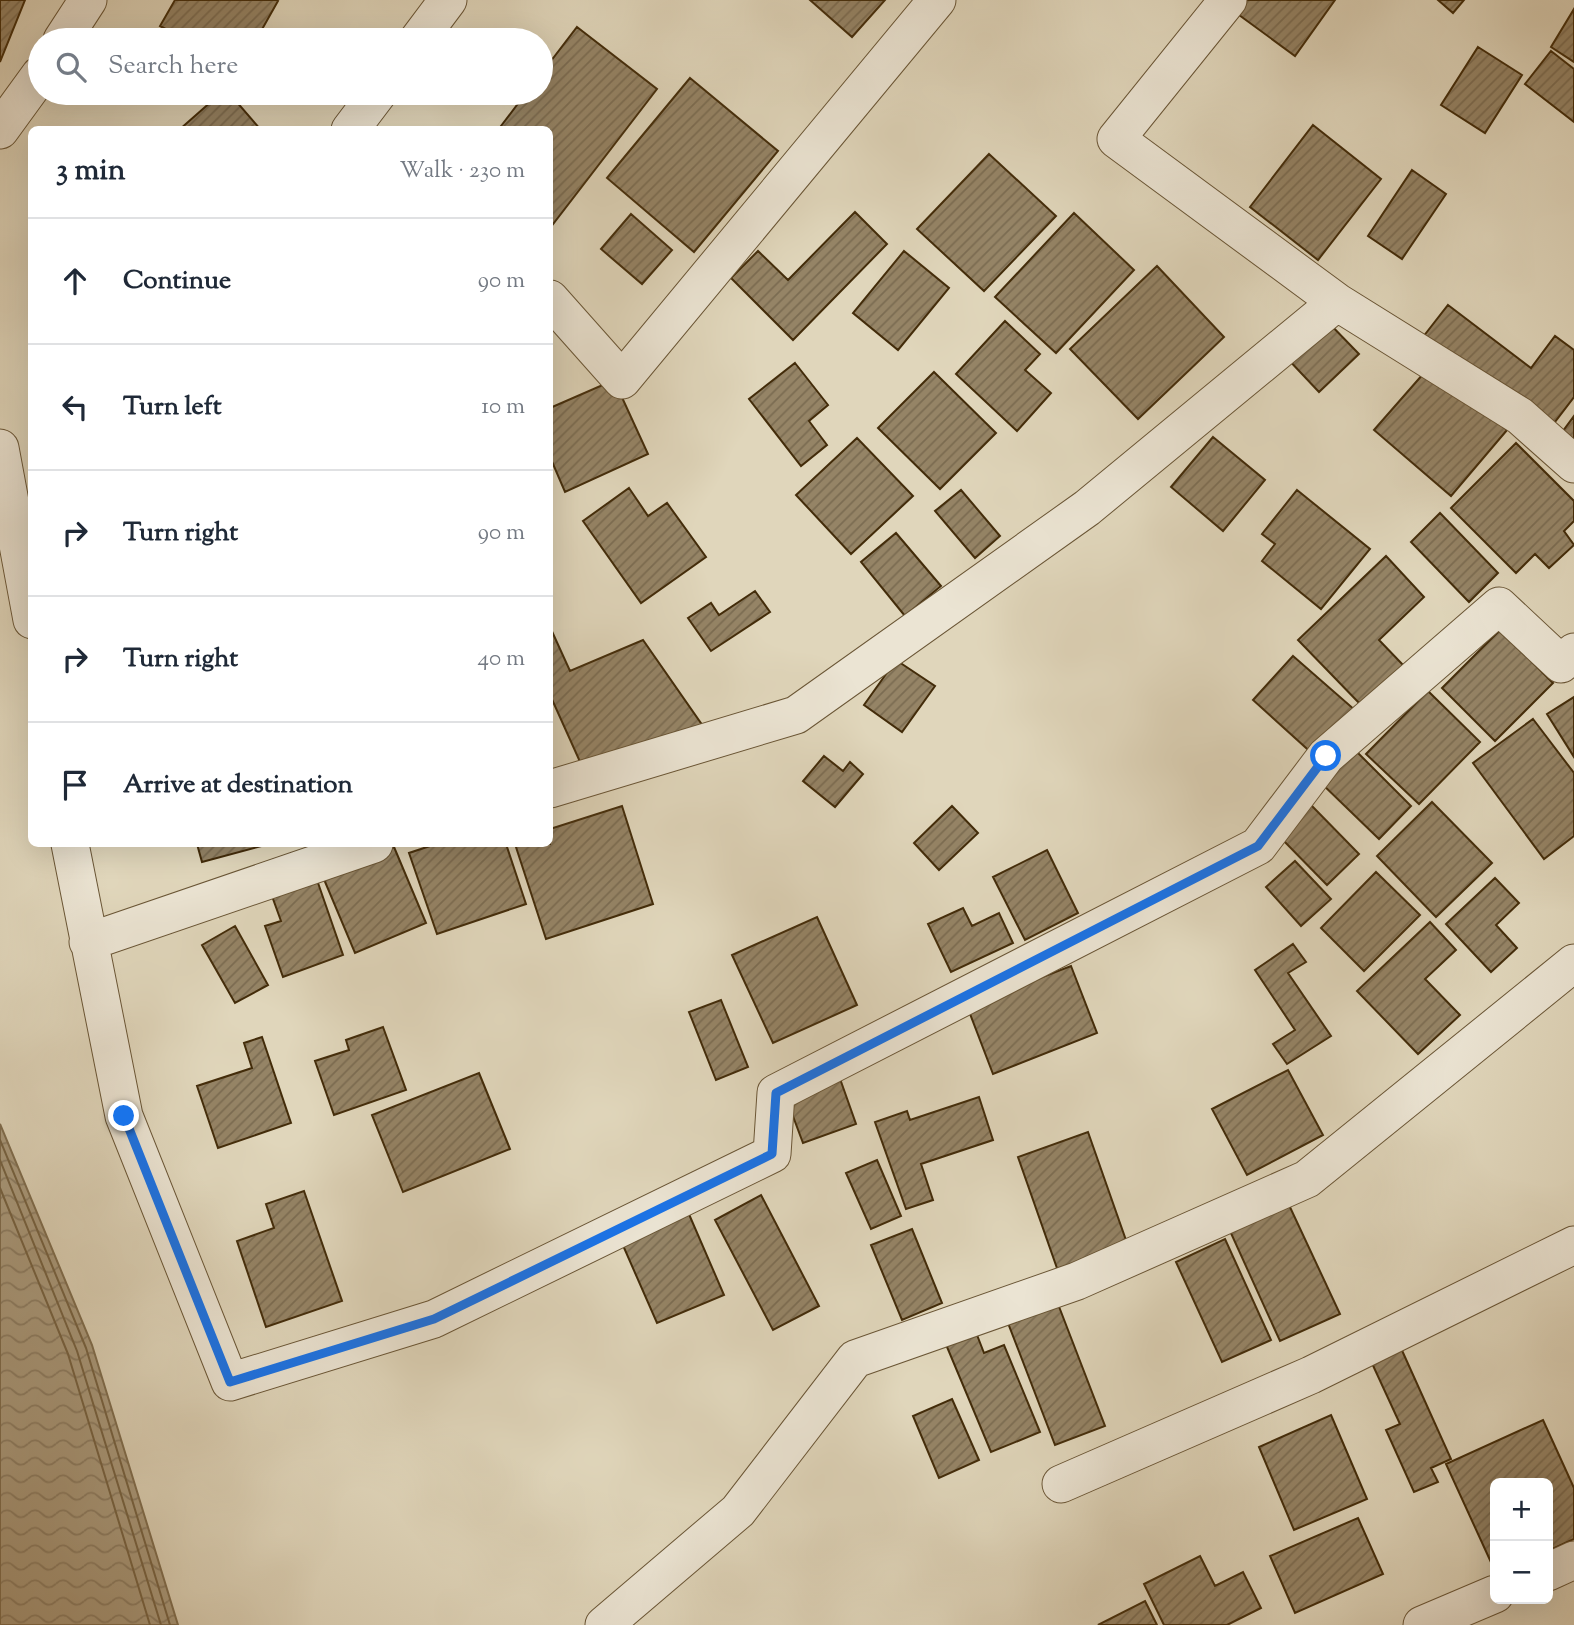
<!DOCTYPE html>
<meta charset="utf-8">
<style>
:root{--surface:#fff;--page:#f6f6f7;--text:#1f2937;--muted:#747a83;--line:#e0e1e3}
body{margin:0;font-family:"Sorts Mill Goudy",serif;background:var(--page);color:var(--text)}
.controls{position:absolute;right:21px;bottom:21px;display:grid;overflow:hidden;border-radius:10px;box-shadow:0 7px 28px #0002}
.controls button{width:63px;height:63px;display:grid;place-items:center;padding:0;border:0;border-bottom:2px solid var(--line);background:var(--surface);color:var(--text);font:35px sans-serif}
.stop{position:absolute;width:21px;height:21px;margin:-16px;border:5px solid #1a73e8;border-radius:50%;background:#fff}
.stop.end{background:#1a73e8;border-color:#fff;box-shadow:0 2px 7px #0008}
.list{margin:0;padding:0;list-style:none}
h2{display:flex;justify-content:space-between;align-items:center;height:91px;margin:0;padding:0 28px;font-size:30px}
h2 small{font-size:23px;font-weight:400;color:var(--muted)}
.list li{display:grid;grid-template-columns:46px 1fr auto;gap:21px;align-items:center;box-sizing:border-box;height:126px;padding:0 28px;border-top:2px solid var(--line)}
.list b{display:block;font-size:26px;white-space:nowrap}
.list em{font-size:23px;font-style:normal;color:var(--muted)}
.icon{flex:none;width:38px;height:38px;fill:none;stroke:currentColor;stroke-width:2;stroke-linecap:round;stroke-linejoin:round}
.map{position:relative;flex:none;width:1574px;height:1625px;overflow:hidden}
.search{position:absolute;background:var(--surface);box-shadow:0 7px 28px #0002;left:28px;top:28px;width:525px;height:77px;display:flex;align-items:center;gap:18px;box-sizing:border-box;padding:0 24px;border-radius:38px;color:var(--muted);font-size:26px}
.panel{position:absolute;background:var(--surface);box-shadow:0 7px 28px #0002;left:28px;top:126px;width:525px;height:721px;border-radius:10px}
.map>svg:first-child{display:block}
</style>
<div class="map">
<svg width="1574" height="1625" viewBox="0 0 1574 1625">
<defs>
<pattern id="water-waves" width="16" height="10" patternUnits="userSpaceOnUse" patternTransform="scale(1.75)"><rect width="16" height="10" fill="#ab9c7f"/><path d="M0 5q4-4 8 0t8 0" fill="none" stroke="#8d7f66"/></pattern>
<pattern id="building-hatch" width="6" height="6" patternUnits="userSpaceOnUse" patternTransform="scale(1.75)"><rect width="6" height="6" fill="#958466"/><path d="M-1 1l2-2M0 6l6-6M5 7l2-2" fill="none" stroke="#7b6c52"/></pattern>
</defs>
<rect width="100%" height="100%" fill="#e0d6bb"/>
<filter id="stains"><feTurbulence type="fractalNoise" baseFrequency=".00286" numOctaves="4"/><feColorMatrix values="0 0 0 0 .2 0 0 0 0 .09 0 0 0 0 .02 0 0 0 .5 -.17"/></filter>
<radialGradient id="worn" r=".72"><stop offset=".6" stop-color="#630" stop-opacity="0"/><stop offset="1" stop-color="#630" stop-opacity=".3"/></radialGradient>
<path fill="url(#water-waves)" stroke="#816f50" stroke-width="2" d="M 0,1124 L 92,1345 L 178,1625 L 0,1625 Z"/>
<g fill="none" stroke-linecap="round" stroke-linejoin="round">
<path stroke="#776444" stroke-width="2" d="M 0,1140 L 86,1348 L 170,1625
M 0,1160 L 77,1351 L 161,1625
M 0,1188 L 68,1354 L 150,1625"/>
</g>
<path fill="url(#building-hatch)" stroke="#432c0a" stroke-width="2" d="M 0,0 L 25,0 L 0,62 Z
M 175,0 L 276,0 L 278,1 L 256,40 L 186,40 L 160,26 Z
M 810,0 L 885,0 L 852,37 Z
M 1243,0 L 1335,0 L 1295,56 L 1235,12 Z
M 1438,0 L 1464,0 L 1453,13 Z
M 1574,9 L 1574,62 L 1551,47 Z
M 577,27 L 657,89 L 550,228 L 550,130 L 498,130 L 526,93 L 541,93 L 541,74 Z
M 1478,47 L 1522,75 L 1485,133 L 1441,105 Z
M 1551,51 L 1574,69 L 1574,122 L 1525,84 Z
M 690,78 L 778,151 L 694,252 L 607,178 Z
M 221,93 L 229,93 L 261,130 L 179,130 Z
M 1313,125 L 1381,179 L 1318,260 L 1250,207 Z
M 989,154 L 1056,216 L 984,291 L 917,229 Z
M 1412,170 L 1446,194 L 1402,259 L 1368,236 Z
M 855,212 L 887,244 L 793,340 L 731,278 L 758,251 L 788,280 Z
M 1074,213 L 1134,270 L 1056,353 L 995,297 Z
M 631,214 L 672,250 L 642,284 L 601,249 Z
M 904,251 L 949,288 L 898,350 L 853,313 Z
M 1157,266 L 1224,337 L 1138,419 L 1070,349 Z
M 1448,305 L 1531,368 L 1555,336 L 1574,350 L 1574,397 L 1548,431 L 1423,337 Z
M 1324,318 L 1359,354 L 1319,392 L 1285,356 Z
M 1005,321 L 1040,354 L 1025,370 L 1051,393 L 1017,431 L 956,374 Z
M 795,363 L 828,405 L 809,421 L 827,445 L 801,466 L 749,399 Z
M 1431,365 L 1507,430 L 1451,496 L 1374,430 Z
M 934,372 L 996,433 L 940,489 L 878,428 Z
M 614,380 L 648,454 L 565,492 L 550,457 L 550,408 Z
M 1574,416 L 1574,445 L 1560,435 Z
M 1213,437 L 1265,480 L 1223,531 L 1171,487 Z
M 857,438 L 913,496 L 851,554 L 796,495 Z
M 1516,443 L 1574,501 L 1574,521 L 1564,531 L 1574,545 L 1549,568 L 1535,554 L 1516,573 L 1451,508 Z
M 629,488 L 648,516 L 667,503 L 706,557 L 641,603 L 583,521 Z
M 961,490 L 1000,536 L 975,558 L 935,511 Z
M 1297,490 L 1370,549 L 1321,609 L 1262,561 L 1275,544 L 1262,534 Z
M 1440,513 L 1498,573 L 1469,602 L 1411,542 Z
M 896,533 L 941,586 L 905,616 L 861,562 Z
M 1386,556 L 1424,597 L 1379,640 L 1404,666 L 1362,706 L 1298,640 Z
M 755,591 L 770,612 L 711,651 L 688,618 L 711,603 L 719,615 Z
M 550,627 L 570,671 L 643,640 L 705,729 L 581,764 L 550,695 Z
M 1500,630 L 1553,683 L 1495,741 L 1442,688 Z
M 1293,656 L 1356,711 L 1315,756 L 1253,700 Z
M 896,660 L 935,686 L 902,732 L 864,705 Z
M 1428,691 L 1480,742 L 1419,804 L 1366,754 Z
M 1574,697 L 1574,757 L 1547,714 Z
M 1533,719 L 1574,773 L 1574,836 L 1544,859 L 1473,763 Z
M 1352,747 L 1411,806 L 1379,839 L 1319,781 Z
M 824,756 L 843,771 L 850,762 L 863,774 L 835,807 L 803,781 Z
M 1432,802 L 1492,863 L 1436,917 L 1377,856 Z
M 1311,805 L 1359,854 L 1327,885 L 1279,836 Z
M 622,806 L 653,904 L 546,939 L 515,844 L 550,844 L 550,829 Z
M 952,806 L 978,833 L 939,870 L 914,843 Z
M 197,844 L 269,844 L 202,862 Z
M 436,844 L 506,844 L 526,904 L 437,934 L 409,853 Z
M 394,847 L 426,923 L 355,953 L 323,877 Z
M 1047,850 L 1078,913 L 1025,940 L 993,877 Z
M 1295,861 L 1331,899 L 1301,926 L 1266,887 Z
M 1376,872 L 1420,915 L 1364,971 L 1321,928 Z
M 1495,878 L 1519,903 L 1496,925 L 1517,948 L 1491,972 L 1446,924 Z
M 317,880 L 343,955 L 283,977 L 265,926 L 281,921 L 272,896 Z
M 963,908 L 972,926 L 999,913 L 1013,943 L 951,972 L 928,924 Z
M 817,917 L 857,1005 L 773,1043 L 732,955 Z
M 1430,922 L 1456,950 L 1425,979 L 1460,1015 L 1418,1054 L 1357,991 Z
M 235,926 L 268,985 L 235,1003 L 202,945 Z
M 1293,944 L 1306,962 L 1288,973 L 1331,1036 L 1287,1064 L 1273,1044 L 1295,1030 L 1255,970 Z
M 1071,966 L 1097,1033 L 993,1074 L 967,1006 Z
M 721,1000 L 748,1067 L 716,1080 L 689,1012 Z
M 383,1027 L 406,1090 L 334,1115 L 315,1061 L 349,1050 L 346,1040 Z
M 262,1037 L 291,1123 L 218,1148 L 197,1086 L 252,1068 L 244,1043 Z
M 1288,1070 L 1323,1135 L 1247,1175 L 1212,1109 Z
M 479,1073 L 510,1149 L 403,1192 L 372,1115 Z
M 838,1073 L 856,1124 L 803,1143 L 784,1092 Z
M 979,1097 L 993,1140 L 921,1164 L 933,1200 L 906,1209 L 875,1122 L 907,1111 L 910,1120 Z
M 1088,1132 L 1128,1246 L 1058,1271 L 1018,1157 Z
M 877,1160 L 901,1216 L 871,1229 L 846,1173 Z
M 304,1191 L 342,1301 L 266,1327 L 237,1241 L 274,1228 L 266,1204 Z
M 761,1195 L 819,1306 L 773,1330 L 715,1220 Z
M 685,1205 L 724,1295 L 657,1323 L 618,1234 Z
M 1289,1205 L 1340,1314 L 1280,1341 L 1230,1231 Z
M 912,1229 L 942,1303 L 902,1320 L 871,1245 Z
M 1225,1239 L 1271,1340 L 1222,1362 L 1176,1262 Z
M 1058,1304 L 1105,1426 L 1055,1445 L 1008,1323 Z
M 972,1322 L 984,1353 L 1004,1345 L 1040,1432 L 991,1452 L 942,1335 Z
M 1400,1346 L 1451,1459 L 1431,1468 L 1438,1482 L 1414,1492 L 1386,1430 L 1400,1424 L 1370,1359 Z
M 952,1399 L 979,1460 L 939,1478 L 913,1416 Z
M 1331,1415 L 1367,1499 L 1294,1530 L 1259,1447 Z
M 1543,1420 L 1574,1488 L 1574,1539 L 1548,1551 L 1548,1483 L 1495,1483 L 1495,1571 L 1446,1464 Z
M 1358,1518 L 1383,1574 L 1295,1613 L 1270,1556 Z
M 1200,1556 L 1215,1586 L 1243,1572 L 1261,1608 L 1227,1625 L 1164,1625 L 1144,1584 Z
M 1145,1601 L 1157,1625 L 1098,1625 Z"/>
<g fill="none" stroke-linecap="round" stroke-linejoin="round">
<defs>
<path id="minor" d="M 62,40 L 88,0
M 418,40 L 448,0
M 0,130 L 40,75
M 350,130 L 378,93
M 550,299 L 622,380 L 937,0
M 1337,302 L 1520,416 L 1574,464
M 0,448 L 32,620
M 550,789 L 796,715 L 1087,508 L 1337,302 L 1116,139 L 1228,0
M 70,844 L 124,1116 L 230,1382 L 434,1319 L 772,1154 L 776,1093 L 1258,846 L 1326,756 L 1499,606 L 1561,664 L 1574,652
M 88,942 L 374,844
M 1061,1484 L 1311,1375 L 1574,1245
M 1548,1572 L 1574,1560
M 604,1625 L 738,1511 L 855,1359 L 1077,1281 L 1307,1179 L 1574,963
M 1422,1625 L 1495,1594"/>
</defs>
<use href="#minor" stroke="#6a5636" stroke-width="39"/>
<use href="#minor" stroke="#ebe4d3" stroke-width="37"/>
</g>
<g fill="none" stroke-linecap="round" stroke-linejoin="round">
<path stroke="#1a73e8" stroke-width="9" d="M 124,1116 L 230,1382 L 434,1319 L 772,1154 L 776,1093 L 1258,846 L 1326,756"/>
</g>
<rect width="100%" height="100%" filter="url(#stains)"/>
<rect width="100%" height="100%" fill="url(#worn)"/>
</svg>
<div class="controls">
<button>+</button>
<button>−</button>
</div>
<div class="stop" style="left:1326px;top:756px"></div>
<div class="stop end" style="left:124px;top:1116px"></div>
<div class="search"><svg class="icon" aria-label="search" viewBox="0 0 24 24"><circle cx="10" cy="10" r="6"/><path d="M15 15l6 6"/></svg>Search here</div>
<section class="panel">
<h2>3 min<small>Walk · 230 m</small></h2>
<ul class="list">
<li><svg class="icon" aria-label="ahead" viewBox="0 0 24 24"><path d="M12 20V5M6 11l6-6 6 6"/></svg><div><b>Continue</b></div><em>90 m</em></li>
<li><svg class="icon" aria-label="left" viewBox="0 0 24 24"><path d="M17 20v-9H6M10 6l-5 5 5 5"/></svg><div><b>Turn left</b></div><em>10 m</em></li>
<li><svg class="icon" aria-label="right" viewBox="0 0 24 24"><path d="M7 20v-9h11M14 6l5 5-5 5"/></svg><div><b>Turn right</b></div><em>90 m</em></li>
<li><svg class="icon" aria-label="right" viewBox="0 0 24 24"><path d="M7 20v-9h11M14 6l5 5-5 5"/></svg><div><b>Turn right</b></div><em>40 m</em></li>
<li><svg class="icon" aria-label="arrive" viewBox="0 0 24 24"><path d="M6 21V4h12l-3 4 3 4H6"/></svg><div><b>Arrive at destination</b></div></li>
</ul>
</section>
</div>
